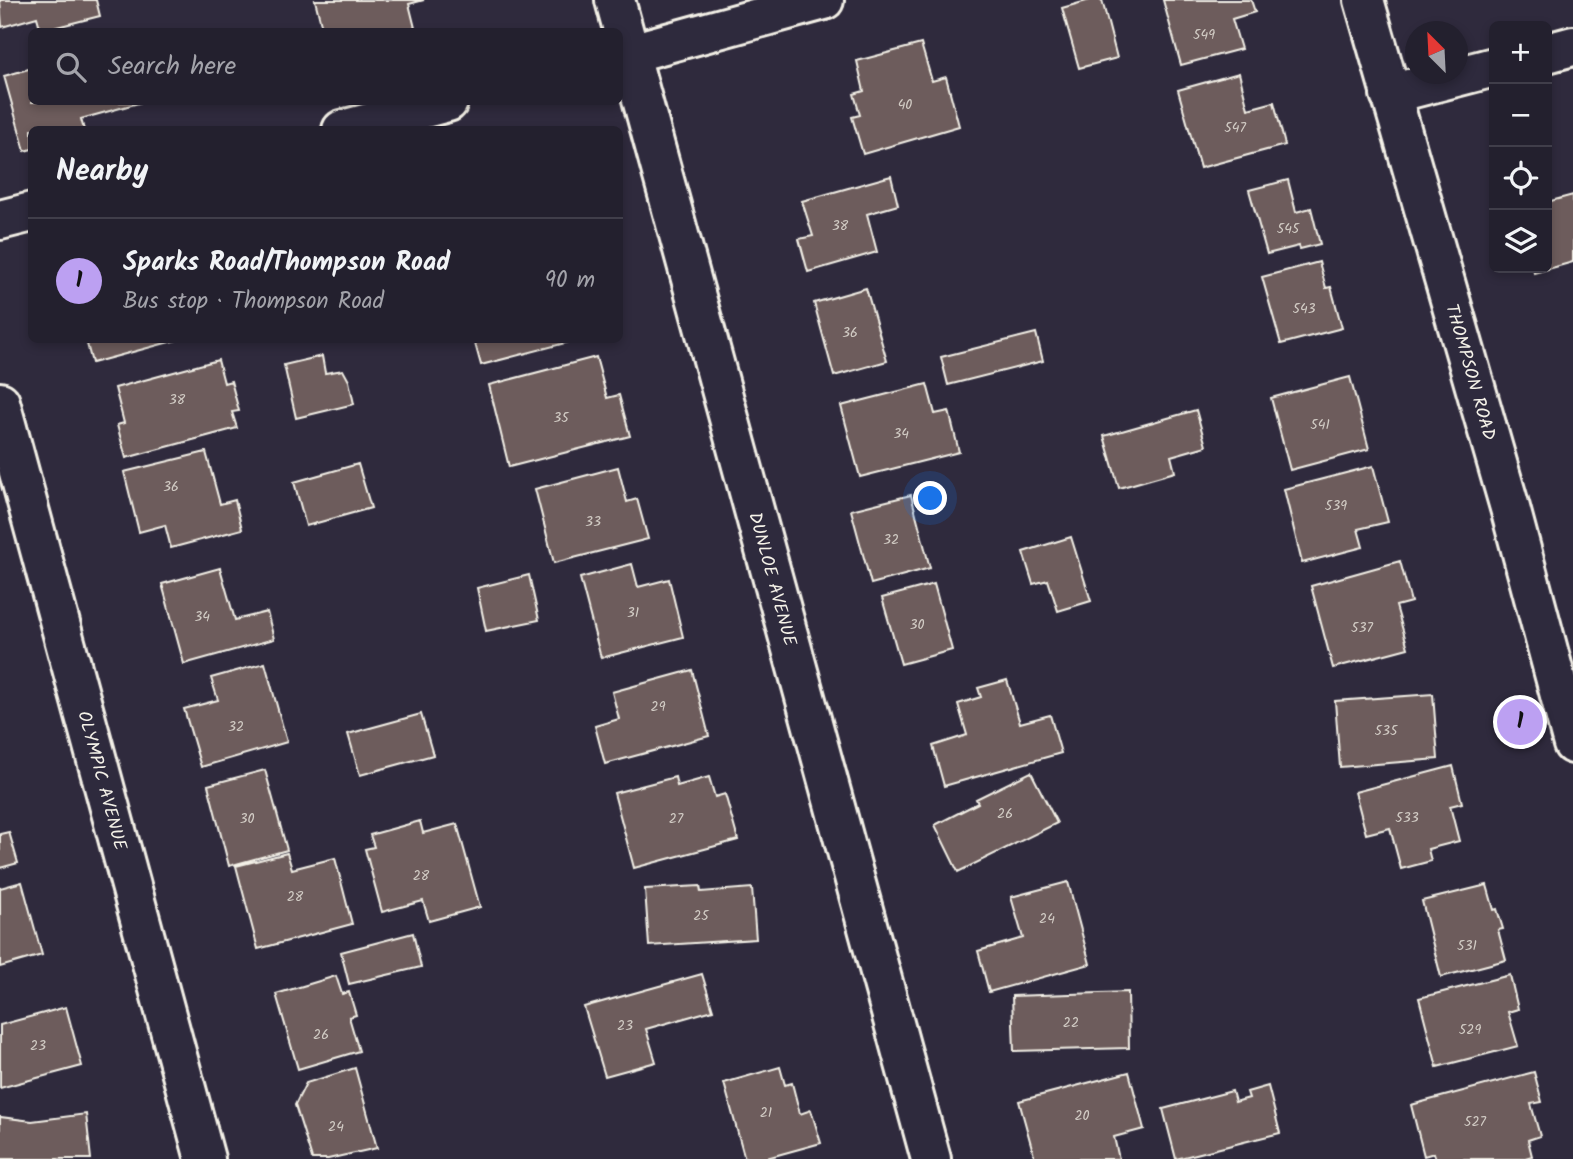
<!DOCTYPE html>
<meta charset="utf-8">
<style>
:root{--surface:#23202e;--page:#2b2836;--text:#f1f3f6;--muted:#a3a3aa;--line:#403e4a;--accent:#bca0f2}
body{margin:0;font-family:Kalam,sans-serif;background:var(--page);color:var(--text)}
.controls{position:absolute;right:21px;top:21px;display:grid;overflow:hidden;border-radius:10px;box-shadow:0 4px 10px #0003}
.controls button{width:63px;height:63px;display:grid;place-items:center;padding:0;border:0;border-bottom:2px solid var(--line);background:var(--surface);color:var(--text);font:35px sans-serif}
.compass{position:absolute;left:1405px;top:21px;width:63px;height:63px;border-radius:50%;background:var(--surface);box-shadow:0 4px 10px #0003;rotate:336deg}
.you{position:absolute;left:931px;top:499px;width:24px;height:24px;margin:-18px;border:5px solid #fff;border-radius:50%;background:#1a73e8;box-shadow:0 0 0 10px #1a73e833}
.badge{display:grid;place-items:center;width:46px;height:46px;border-radius:50%;background:var(--accent);color:#111;font-size:23px;font-weight:700}
.pin{position:absolute;translate:-50% -50%;border:4px solid #fff;box-shadow:0 2px 7px #0006}
.list{margin:0;padding:0;list-style:none}
h2{display:flex;justify-content:space-between;align-items:center;height:91px;margin:0;padding:0 28px;font-size:30px}
h2 small{font-size:23px;font-weight:400;color:var(--muted)}
.list li{display:grid;grid-template-columns:46px 1fr auto;gap:21px;align-items:center;box-sizing:border-box;height:126px;padding:0 28px;border-top:2px solid var(--line)}
.list b{display:block;font-size:26px;white-space:nowrap}
.list p{margin:0;font-size:23px;white-space:nowrap;color:var(--muted)}
.list em{font-size:23px;font-style:normal;color:var(--muted)}
.icon{flex:none;width:38px;height:38px;fill:none;stroke:currentColor;stroke-width:2;stroke-linecap:round;stroke-linejoin:round}
.map{position:relative;flex:none;width:1573px;height:1159px;overflow:hidden}
.search{position:absolute;background:var(--surface);box-shadow:0 4px 10px #0003;left:28px;top:28px;width:595px;height:77px;display:flex;align-items:center;gap:18px;box-sizing:border-box;padding:0 24px;border-radius:10px;color:var(--muted);font-size:26px}
.panel{position:absolute;background:var(--surface);box-shadow:0 4px 10px #0003;left:28px;top:126px;width:595px;height:217px;border-radius:10px}
.map>svg:first-child{display:block}
</style>
<div class="map">
<svg width="1573" height="1159" viewBox="0 0 1573 1159">
<rect width="100%" height="100%" fill="#2f2a3d"/>
<filter id="ink" filterUnits="userSpaceOnUse"><feTurbulence type="fractalNoise" baseFrequency=".0143" numOctaves="2"/><feDisplacementMap in="SourceGraphic" scale="14" xChannelSelector="R" yChannelSelector="G"/><feConvolveMatrix kernelMatrix="1 2 1 2 8 2 1 2 1" color-interpolation-filters="sRGB"/></filter>
<g filter="url(#ink)">
<path fill="#6d5c5b" stroke="#f4f1e8" stroke-width="2" d="M 0,0 L 96,0 L 100,16 L 41,31 L 37,17 L 2,27 Z
M 315,0 L 424,0 L 409,4 L 416,32 L 323,32 Z
M 1090,0 L 1102,0 L 1117,58 L 1079,68 L 1062,8 Z
M 1163,0 L 1251,0 L 1255,12 L 1232,19 L 1241,49 L 1181,65 Z
M 299,28 L 299,32 L 262,32 Z
M 921,44 L 932,81 L 946,77 L 959,126 L 863,154 L 852,117 L 860,115 L 854,94 L 864,91 L 857,61 Z
M 32,68 L 32,102 L 142,102 L 81,119 L 84,130 L 32,130 L 32,149 L 25,151 L 4,76 Z
M 1239,73 L 1248,109 L 1274,102 L 1285,145 L 1200,168 L 1178,90 Z
M 891,176 L 898,205 L 867,214 L 877,252 L 808,272 L 799,239 L 813,236 L 802,201 Z
M 1288,180 L 1296,212 L 1311,208 L 1320,244 L 1300,249 L 1299,246 L 1267,254 L 1249,190 Z
M 1573,195 L 1573,262 L 1534,273 L 1533,268 L 1547,268 L 1547,202 Z
M 1319,262 L 1326,288 L 1331,287 L 1342,328 L 1281,344 L 1262,277 Z
M 866,288 L 887,361 L 834,376 L 814,303 Z
M 1036,333 L 1043,361 L 948,385 L 941,357 Z
M 86,340 L 177,340 L 92,363 Z
M 474,340 L 572,340 L 573,341 L 481,365 Z
M 322,356 L 325,373 L 343,370 L 349,381 L 354,404 L 296,418 L 284,365 Z
M 596,357 L 607,398 L 619,395 L 630,436 L 509,467 L 489,385 Z
M 218,360 L 224,383 L 231,381 L 239,411 L 232,412 L 237,428 L 126,458 L 117,425 L 124,423 L 115,388 Z
M 1350,377 L 1369,449 L 1290,470 L 1271,398 Z
M 927,384 L 935,414 L 949,411 L 959,452 L 860,477 L 841,406 Z
M 1196,410 L 1206,446 L 1171,456 L 1175,472 L 1119,488 L 1104,436 Z
M 206,452 L 220,504 L 235,500 L 242,529 L 171,548 L 165,525 L 139,532 L 124,472 Z
M 358,464 L 371,508 L 306,526 L 294,482 Z
M 1373,466 L 1388,522 L 1358,529 L 1363,547 L 1302,563 L 1284,489 Z
M 618,467 L 627,502 L 637,499 L 648,539 L 554,563 L 535,489 Z
M 911,495 L 930,568 L 871,584 L 851,510 Z
M 1071,537 L 1091,601 L 1058,611 L 1048,580 L 1033,584 L 1023,552 Z
M 1400,561 L 1411,602 L 1396,606 L 1408,648 L 1333,668 L 1311,586 Z
M 632,564 L 638,587 L 669,579 L 683,637 L 601,658 L 580,578 Z
M 220,568 L 235,620 L 267,612 L 274,639 L 184,664 L 162,584 Z
M 529,575 L 539,620 L 486,631 L 477,588 Z
M 934,584 L 952,650 L 901,664 L 882,598 Z
M 265,663 L 287,742 L 201,767 L 184,709 L 218,700 L 211,678 Z
M 692,670 L 709,736 L 605,764 L 595,726 L 619,719 L 612,692 Z
M 1007,680 L 1020,723 L 1050,715 L 1061,753 L 944,786 L 933,746 L 967,735 L 958,704 L 981,697 L 978,688 Z
M 1433,694 L 1438,759 L 1340,767 L 1335,701 Z
M 421,714 L 433,755 L 360,775 L 348,734 Z
M 1453,766 L 1462,803 L 1450,806 L 1459,841 L 1428,849 L 1431,861 L 1401,869 L 1390,828 L 1366,834 L 1355,792 Z
M 265,770 L 287,850 L 229,866 L 208,785 Z
M 1031,772 L 1057,823 L 958,872 L 935,825 L 978,803 L 976,799 Z
M 675,777 L 677,786 L 709,777 L 715,797 L 725,794 L 738,840 L 634,868 L 614,793 Z
M 420,821 L 423,833 L 457,824 L 480,907 L 429,921 L 423,901 L 382,912 L 365,849 L 374,847 L 370,835 Z
M 9,832 L 18,863 L 0,868 L 0,834 Z
M 287,853 L 292,869 L 335,858 L 352,924 L 258,949 L 236,866 Z
M 22,882 L 42,955 L 0,967 L 0,888 Z
M 1068,882 L 1090,964 L 989,992 L 978,951 L 1023,938 L 1011,897 Z
M 1487,885 L 1494,910 L 1497,909 L 1503,929 L 1498,930 L 1506,960 L 1441,977 L 1422,901 Z
M 700,886 L 701,892 L 752,888 L 756,939 L 649,946 L 645,889 Z
M 413,933 L 421,967 L 349,984 L 341,952 Z
M 702,974 L 713,1010 L 646,1029 L 656,1062 L 605,1076 L 584,1007 Z
M 1510,975 L 1518,1009 L 1508,1012 L 1518,1046 L 1437,1067 L 1419,998 Z
M 336,976 L 342,994 L 349,992 L 356,1015 L 349,1017 L 359,1051 L 298,1069 L 276,994 Z
M 1128,992 L 1129,1048 L 1014,1051 L 1012,996 Z
M 66,1007 L 82,1066 L 0,1088 L 0,1025 Z
M 780,1067 L 785,1085 L 792,1083 L 800,1114 L 811,1110 L 821,1143 L 763,1159 L 745,1159 L 724,1083 Z
M 355,1068 L 377,1148 L 328,1159 L 312,1159 L 295,1105 L 306,1083 Z
M 1129,1072 L 1144,1129 L 1114,1137 L 1119,1159 L 1035,1159 L 1019,1101 Z
M 1534,1072 L 1542,1102 L 1531,1104 L 1540,1136 L 1528,1140 L 1532,1156 L 1522,1159 L 1436,1159 L 1434,1153 L 1424,1156 L 1411,1105 Z
M 1268,1086 L 1280,1133 L 1176,1159 L 1163,1109 L 1232,1091 L 1235,1102 L 1249,1098 L 1247,1092 Z
M 86,1114 L 91,1159 L 0,1159 L 0,1117 L 32,1121 Z"/>
<g fill="none" stroke-linecap="round" stroke-linejoin="round">
<defs>
<g id="minor">
<path id="s1" d="M 615,0 L 931,1159"/>
<path d="M 620,56 L 824,0"/>
<path d="M 342,130 L 448,102"/>
<path d="M 0,220 L 32,212"/>
<path id="s2" d="M 0,402 L 205,1159"/>
</g>
<path id="tertiary" d="M 1547,53 L 1573,46
M 1390,94 L 1494,67"/>
<g id="secondary">
<path id="s3" d="M 1364,0 L 1510,508 L 1573,744"/>
</g>
</defs>
<use href="#minor" stroke="#f4f1e8" stroke-width="44"/>
<use href="#tertiary" stroke="#f4f1e8" stroke-width="44"/>
<use href="#secondary" stroke="#f4f1e8" stroke-width="44"/>
<use href="#minor" stroke="#2f2a3d" stroke-width="38"/>
<use href="#tertiary" stroke="#2f2a3d" stroke-width="38"/>
<use href="#secondary" stroke="#2f2a3d" stroke-width="38"/>
</g>
</g>
<g text-anchor="middle" stroke-width="5" stroke-linejoin="round" paint-order="stroke">
<g font-size="14" fill="#d2ccc5">
<text x="1204" y="39">549</text>
<text x="905" y="109">40</text>
<text x="1235" y="132">547</text>
<text x="840" y="230">38</text>
<text x="1288" y="233">545</text>
<text x="1304" y="313">543</text>
<text x="850" y="337">36</text>
<text x="177" y="404">38</text>
<text x="561" y="422">35</text>
<text x="1320" y="429">541</text>
<text x="901" y="438">34</text>
<text x="171" y="491">36</text>
<text x="1336" y="510">539</text>
<text x="593" y="526">33</text>
<text x="891" y="544">32</text>
<text x="633" y="617">31</text>
<text x="202" y="621">34</text>
<text x="917" y="629">30</text>
<text x="1362" y="632">537</text>
<text x="658" y="711">29</text>
<text x="236" y="731">32</text>
<text x="1386" y="735">535</text>
<text x="1005" y="818">26</text>
<text x="1407" y="822">533</text>
<text x="247" y="823">30</text>
<text x="676" y="823">27</text>
<text x="421" y="880">28</text>
<text x="295" y="901">28</text>
<text x="701" y="920">25</text>
<text x="1047" y="923">24</text>
<text x="1467" y="950">531</text>
<text x="1071" y="1027">22</text>
<text x="625" y="1030">23</text>
<text x="1470" y="1034">529</text>
<text x="321" y="1039">26</text>
<text x="38" y="1050">23</text>
<text x="766" y="1117">21</text>
<text x="1082" y="1120">20</text>
<text x="1475" y="1126">527</text>
<text x="336" y="1131">24</text>
</g>
<g font-size="18" fill="#f4f1e8" stroke="#2f2a3d">
<text dy="6" stroke="none"><textPath href="#s3" startOffset="387">THOMPSON ROAD</textPath></text>
<text dy="6" stroke="none"><textPath href="#s1" startOffset="600">DUNLOE AVENUE</textPath></text>
<text dy="6" stroke="none"><textPath href="#s2" startOffset="392">OLYMPIC AVENUE</textPath></text>
</g>
</g>
</svg>
<div class="controls">
<button>+</button>
<button>−</button>
<button><svg class="icon" aria-label="locate" viewBox="0 0 24 24"><circle cx="12" cy="12" r="6"/><path d="M12 2v4M12 18v4M2 12h4M18 12h4"/></svg></button>
<button><svg class="icon" aria-label="layers" viewBox="0 0 24 24"><path d="M12 4l9 5-9 5-9-5zM3 14l9 5 9-5"/></svg></button>
</div>
<svg class="compass" viewBox="-18 -18 36 36"><path d="M0-13l5 13h-10z" fill="#e53935"/><path d="M0 13l5-13h-10z" fill="#a3a3aa"/></svg>
<div class="you"></div>
<div class="pin badge" style="left:1520px;top:722px">1</div>
<div class="search"><svg class="icon" aria-label="search" viewBox="0 0 24 24"><circle cx="10" cy="10" r="6"/><path d="M15 15l6 6"/></svg>Search here</div>
<section class="panel">
<h2>Nearby<small></small></h2>
<ul class="list">
<li><span class="badge">1</span><div><b>Sparks Road/Thompson Road</b><p>Bus stop · Thompson Road</p></div><em>90 m</em></li>
</ul>
</section>
</div>
